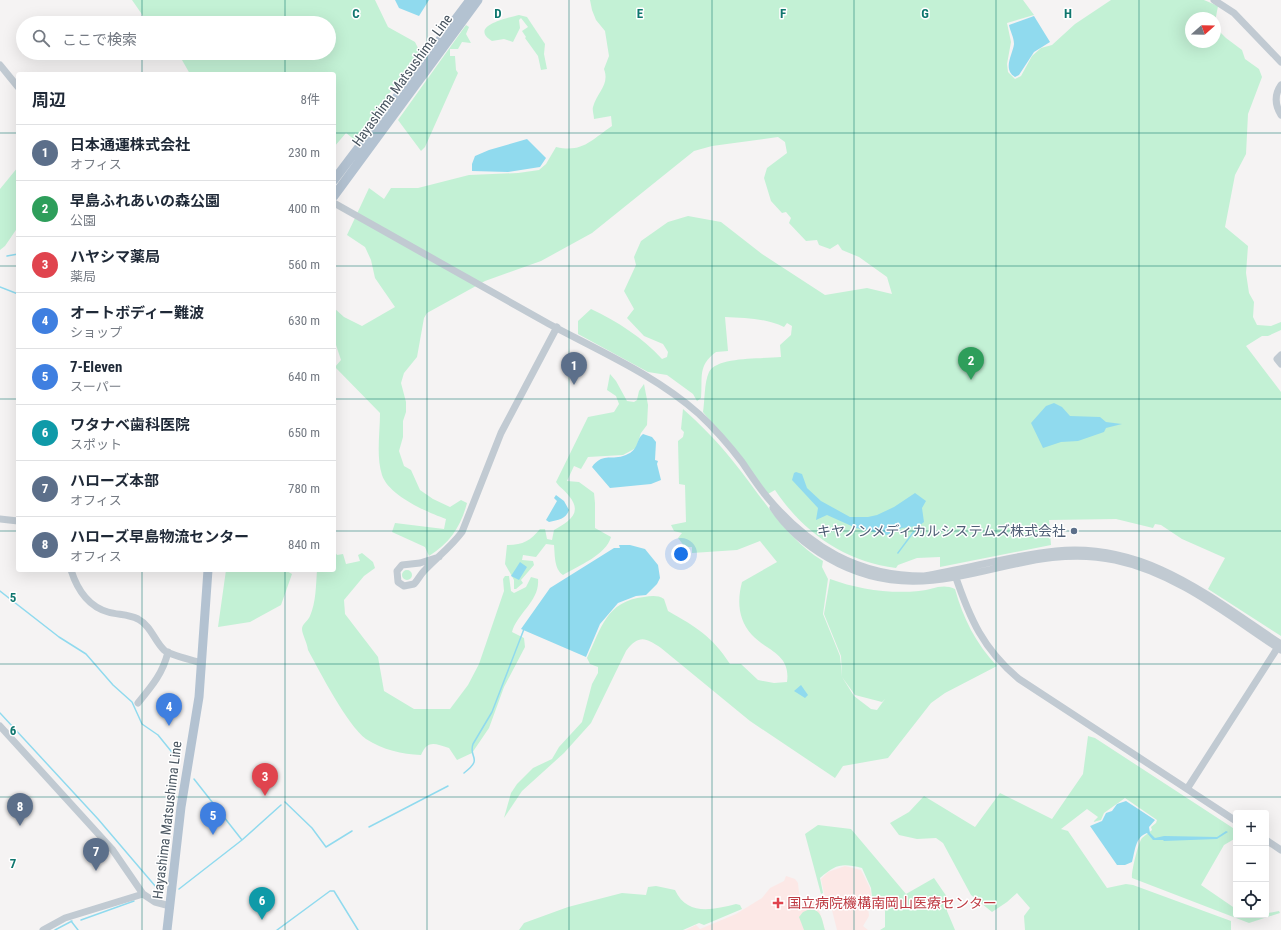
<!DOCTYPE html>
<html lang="ja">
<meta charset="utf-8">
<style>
:root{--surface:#fff;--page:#f2f2f3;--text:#1f2937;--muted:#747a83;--line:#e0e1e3;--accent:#1a73e8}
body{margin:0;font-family:"Roboto Condensed","Noto Sans JP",sans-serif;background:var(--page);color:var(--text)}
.controls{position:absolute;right:12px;bottom:12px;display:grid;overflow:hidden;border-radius:4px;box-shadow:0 4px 16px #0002}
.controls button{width:36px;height:36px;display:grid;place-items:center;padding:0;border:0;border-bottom:1px solid var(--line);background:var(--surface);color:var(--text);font:20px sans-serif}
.compass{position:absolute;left:1185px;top:12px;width:36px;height:36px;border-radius:50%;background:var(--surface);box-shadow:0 4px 16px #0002;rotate:70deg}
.you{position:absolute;left:681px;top:554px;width:14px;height:14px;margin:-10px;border:3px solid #fff;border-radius:50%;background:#1a73e8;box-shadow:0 0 0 6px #1a73e833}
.badge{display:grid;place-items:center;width:26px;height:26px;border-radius:50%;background:var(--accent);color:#fff;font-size:13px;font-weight:700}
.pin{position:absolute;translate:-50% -33px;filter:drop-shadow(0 1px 2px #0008)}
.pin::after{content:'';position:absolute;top:21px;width:14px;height:12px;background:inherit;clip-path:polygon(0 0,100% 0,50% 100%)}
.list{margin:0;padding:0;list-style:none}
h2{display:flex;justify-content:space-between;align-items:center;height:52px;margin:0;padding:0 16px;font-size:17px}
h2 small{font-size:13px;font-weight:400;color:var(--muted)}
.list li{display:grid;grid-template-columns:26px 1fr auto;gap:12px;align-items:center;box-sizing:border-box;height:56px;padding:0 16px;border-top:1px solid var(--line)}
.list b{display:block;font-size:15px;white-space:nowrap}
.list p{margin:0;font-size:13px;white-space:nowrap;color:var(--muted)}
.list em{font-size:13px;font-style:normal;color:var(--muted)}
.icon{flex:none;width:22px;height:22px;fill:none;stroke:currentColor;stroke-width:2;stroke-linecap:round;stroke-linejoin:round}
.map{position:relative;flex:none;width:1281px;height:930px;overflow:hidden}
.search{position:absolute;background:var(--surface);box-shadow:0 4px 16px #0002;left:16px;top:16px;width:320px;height:44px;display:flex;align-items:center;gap:10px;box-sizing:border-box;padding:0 14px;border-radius:22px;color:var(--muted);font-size:15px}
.panel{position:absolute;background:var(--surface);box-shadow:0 4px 16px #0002;left:16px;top:72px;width:320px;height:500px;border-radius:4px}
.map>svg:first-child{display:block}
</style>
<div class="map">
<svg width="1281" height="930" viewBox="0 0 1281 930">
<rect width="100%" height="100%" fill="#f5f3f3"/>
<path fill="#fce8e6" d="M 845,866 L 861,870 L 870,888 L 872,901 L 868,906 L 869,916 L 863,926 L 868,930 L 837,930 L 831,906 L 828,904 L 824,905 L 823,899 L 825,898 L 821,879 L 828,872 Z
M 786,876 L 795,879 L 798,883 L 800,902 L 803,905 L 814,902 L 816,899 L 825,930 L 686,930 L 696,925 L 700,929 L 736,914 L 762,898 L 770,888 L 784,881 Z"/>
<path fill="#c3f1d5" d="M 132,0 L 375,0 L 388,27 L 415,42 L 420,52 L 355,140 L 346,133 L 334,147 L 334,74 L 190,74 L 178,53 L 329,53 L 329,23 L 148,23 Z
M 590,0 L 1023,0 L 1034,15 L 1007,23 L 1011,42 L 1007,64 L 1008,72 L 1015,79 L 1021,76 L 1032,56 L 1041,48 L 1052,45 L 1075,24 L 1111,0 L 1204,0 L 1218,6 L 1215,22 L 1215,18 L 1191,18 L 1191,42 L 1215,42 L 1215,27 L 1226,38 L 1242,50 L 1245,59 L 1259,69 L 1262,77 L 1248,114 L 1246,154 L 1235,175 L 1225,227 L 1248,246 L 1246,273 L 1249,293 L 1254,302 L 1253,317 L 1257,325 L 1271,326 L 1281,322 L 1281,330 L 1268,336 L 1262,336 L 1246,346 L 1281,392 L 1281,636 L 1208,589 L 1225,558 L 1182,539 L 1161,525 L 1155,524 L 1153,528 L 1116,519 L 1049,520 L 1051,545 L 940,567 L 940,557 L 917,558 L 898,565 L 896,568 C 845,562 803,532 775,490 L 768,494 L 703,412 C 705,400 704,383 709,372 C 717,356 764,359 781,357 L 780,345 L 791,335 L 792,326 L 787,323 L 784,327 C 765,318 745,318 725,317 L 728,351 L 716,352 C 697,366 703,378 701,398 L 697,401 L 693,394 L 667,375 L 648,372 L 578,334 L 578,321 L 591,309 C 617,321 643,338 662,359 L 667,357 L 668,352 L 663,344 L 644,336 L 627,318 L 634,309 L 624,291 L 636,265 L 634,257 L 641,241 L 668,222 L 688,216 L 721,222 L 762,254 L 825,295 L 867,288 L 892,294 L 887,277 L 859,257 L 842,250 L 838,244 L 830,249 L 819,245 L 817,240 L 806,241 L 789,223 L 791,218 L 786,212 L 782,213 L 771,201 L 764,178 L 767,168 L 787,153 L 785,142 L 778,137 L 712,146 L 694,151 L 592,233 L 541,261 L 485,281 L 427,313 L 424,318 L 417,357 L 404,373 L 401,383 L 406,402 L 406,412 L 403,421 L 403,437 L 399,451 L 404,466 L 411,470 L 420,490 L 433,499 L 450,507 L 461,500 L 467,503 C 461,526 450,543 429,556 L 425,547 L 392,532 L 395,523 L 444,529 L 446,519 C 427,512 389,496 382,475 C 376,456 380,433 380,413 L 335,367 L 341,360 L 334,339 L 334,308 L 344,317 L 362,326 L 395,307 L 375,278 L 371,260 L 365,247 L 347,235 L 369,188 L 384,199 L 391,188 L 418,188 L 469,175 L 518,173 L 539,170 L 546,164 L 556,147 C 583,153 591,140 612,126 L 611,116 L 594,119 C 594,115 592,110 593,107 C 597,92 610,85 604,69 L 609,56 L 605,31 L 596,20 L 592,10 Z
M 519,15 L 527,17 L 545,44 L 544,54 L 547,69 L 541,70 L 538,56 L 525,38 L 526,37 L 522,31 L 528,27 L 521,18 L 519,20 L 520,28 L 513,42 L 504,39 L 492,41 C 468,26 508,18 519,15 Z
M 466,25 L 469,27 L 466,34 L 471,43 L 462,42 L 458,49 L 450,49 L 450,56 L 455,56 L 456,70 L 458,73 L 425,147 L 421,151 L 398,120 Z
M 18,167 L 18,227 L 5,246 L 0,250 L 0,189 Z
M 610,374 L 616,381 L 627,401 L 634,402 L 637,400 L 639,391 L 644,384 L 648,405 L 647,425 L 641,433 L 636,448 L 623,455 L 588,457 L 581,469 L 574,466 L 567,481 L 579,482 L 594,493 L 595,503 L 595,528 L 611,537 C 606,555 578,566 563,575 C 554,569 555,555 554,545 L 546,544 L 536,557 L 523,555 L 522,560 L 533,561 L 534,565 L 521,580 L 523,583 L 516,589 L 514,589 L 514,580 L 505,564 L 507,545 C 523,545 530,541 540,529 L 545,529 L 547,539 L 552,540 L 554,530 C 567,522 584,514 569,496 C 565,490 560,488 556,482 L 588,417 L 614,412 L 619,404 L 616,396 L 607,390 Z
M 683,409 C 701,425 717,441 732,460 C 761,495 784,537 823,561 L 822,567 L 828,579 L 823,614 L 840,656 L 842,677 L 854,696 L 871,709 L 877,710 L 885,699 L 894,701 L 885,699 L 882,702 L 855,695 L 842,677 L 841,656 L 824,614 L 830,579 C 857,589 889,594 919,591 C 933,590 941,583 955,589 C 963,618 976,644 997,666 L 945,693 L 931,703 L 888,758 L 843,766 L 835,778 L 750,721 L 661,648 C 646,638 639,634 626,651 L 591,723 L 564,753 L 522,791 L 504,818 L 511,793 L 517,784 L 533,768 L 552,759 L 559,747 L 582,722 L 592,684 L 598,673 L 598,667 L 590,664 L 587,658 C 601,629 606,601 644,597 C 651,596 658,595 664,599 L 668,611 C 696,627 712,636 730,664 L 741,664 L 758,680 L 774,683 L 787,682 C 791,654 767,651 752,635 C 738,620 737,601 742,582 L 777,562 L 760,541 L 737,550 L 692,553 L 692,547 L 685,547 L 678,538 L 682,533 L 674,531 L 671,525 L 686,522 L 685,485 L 679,484 L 678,441 L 683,437 L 684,432 L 681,429 Z
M 334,550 L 337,555 L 343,554 L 346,564 L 360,561 L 358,555 L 362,553 L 373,562 L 375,568 L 364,576 L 344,600 L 345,614 L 378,657 L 384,691 L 414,709 L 450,709 L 468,685 L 479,664 L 504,591 L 503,579 L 505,576 L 509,576 L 511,591 L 514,593 L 526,587 L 531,577 L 538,579 C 540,601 517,613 512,632 L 524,638 L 525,647 L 504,687 L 489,728 L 472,753 L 457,760 L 449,748 C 435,744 428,739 421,755 C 402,754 383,750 366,739 C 347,725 320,672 308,650 C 307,642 302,634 302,629 C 302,624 308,621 310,616 C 316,603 316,584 317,570 L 334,570 Z
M402 575a5 5 0 1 1 10 0a5 5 0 1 1-10 0Z
M 226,570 L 285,570 L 292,574 L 281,605 L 250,622 L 218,627 Z
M 1088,736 L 1095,738 L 1236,830 L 1236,838 L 1224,845 L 1201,885 L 1236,909 L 1236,915 L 1253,916 L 1279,911 L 1280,913 L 1249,923 L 1132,878 C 1131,873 1138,843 1142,838 C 1145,835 1149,833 1152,830 L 1151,827 L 1156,823 L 1157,820 L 1125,798 L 1104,813 L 1101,820 L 1093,822 L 1098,817 L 1087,809 L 1061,829 L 1068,831 L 1107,888 L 1126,884 L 1133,885 L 1231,921 L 1231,930 L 1025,930 L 1024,916 L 1030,908 L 1017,893 L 1007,902 L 992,912 L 971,895 L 943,843 L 936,838 L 917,839 L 899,835 L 890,823 L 909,812 L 924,796 L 975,827 L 1000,793 L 1052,819 L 1083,774 Z
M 818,825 L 851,829 L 906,894 L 934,878 L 947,897 L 947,911 L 955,930 L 880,930 L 885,927 L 885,906 L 877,897 L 872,897 L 871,888 L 862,868 C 842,863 836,864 820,878 L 823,893 L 821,894 L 805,834 Z
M 656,886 L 675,890 C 687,916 712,910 736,904 L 740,905 L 742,909 L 704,925 L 699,923 L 683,930 L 519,930 L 524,923 L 568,907 L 622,893 L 646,895 L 648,887 Z
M 810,909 C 822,910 822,920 825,930 L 804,930 L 799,917 L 803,912 Z"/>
<path fill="#90daee" d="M 395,0 L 429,0 L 419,16 L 399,8 Z
M 1034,16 L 1050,42 L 1034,52 L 1019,75 L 1015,77 C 1002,69 1013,54 1014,44 C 1014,37 1010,31 1009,25 Z
M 527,139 L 546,158 L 540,167 L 508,172 L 472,171 L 472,164 L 475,156 L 489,150 Z
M 1054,403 L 1062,407 L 1070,416 L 1100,417 L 1106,422 L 1122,424 L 1106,428 L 1104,432 L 1078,441 L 1061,442 L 1043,448 L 1031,423 L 1046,406 Z
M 643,434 L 652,437 L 656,442 L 655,460 L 658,461 L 657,464 L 661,480 L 651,484 L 610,488 L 592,467 C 602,453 610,460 623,456 C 640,451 635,440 643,434 Z
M 796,472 L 802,474 L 807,488 L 821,501 L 850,517 L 868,517 L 877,515 L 894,507 L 915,493 L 926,501 L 922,508 L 924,522 L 919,526 L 898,554 L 897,553 L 917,526 L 902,528 L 887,535 L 856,528 L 827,515 L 816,520 L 818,508 L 792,480 L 794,473 Z
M 556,495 L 564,501 L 569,510 C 566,519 558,520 549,522 L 546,520 L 557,501 L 554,498 Z
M 619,545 L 630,545 L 645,549 L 658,565 L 660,578 L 657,584 L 646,595 L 636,596 L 618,603 L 600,624 L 586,657 L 521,629 L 550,588 L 614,548 L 620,548 Z
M 520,562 L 527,567 L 519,580 L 511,576 Z
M 801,685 L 808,695 L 805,698 L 794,691 Z
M 1126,801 L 1155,820 L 1149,827 L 1150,833 L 1155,838 L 1164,836 L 1217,837 L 1226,831 L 1228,832 L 1217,839 L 1164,841 L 1163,840 L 1153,840 L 1147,833 C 1135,837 1135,852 1132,862 L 1125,865 L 1117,865 L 1090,826 L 1102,821 L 1106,813 L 1112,811 L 1117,804 Z"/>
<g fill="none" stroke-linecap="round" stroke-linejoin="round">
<path stroke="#90daee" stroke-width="1.5" d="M 7,256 L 18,254
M 0,287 L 18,294
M 0,591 L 59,637 L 86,654 L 113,685 L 132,702 L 142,724 L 158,735 L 175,756
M 0,713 L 98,819 L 156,887
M 464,773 C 484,758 468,758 473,744 L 492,712 L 524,629
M 194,779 L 242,840
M 285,802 L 312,828 L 326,847 L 352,831
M 369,827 L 448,786
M 179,889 L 242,840 L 281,805
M 81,920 L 134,901
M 71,921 L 78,930
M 55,930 L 72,921
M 277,930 L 330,891 L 334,891 L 358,930"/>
<path stroke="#c1cad2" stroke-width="7" d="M 1214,0 L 1234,13 L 1281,62
M 0,65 L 18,87
M 1281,85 C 1274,95 1275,105 1281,115
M 334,203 C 406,243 477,284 549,324 C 601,352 655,375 699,414 C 715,429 729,445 742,462 C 750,474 758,486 767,497 C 809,547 858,576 924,576 C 968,569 1012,555 1056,551 C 1146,542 1211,598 1281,644
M 1281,355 L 1277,359 L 1281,364
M 773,508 C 787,529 806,545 828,558 C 933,619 1012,538 1115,560 C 1177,573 1229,616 1281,650
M 0,519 L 18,521
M 439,557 L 420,563 L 402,565 L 397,571 L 398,582 L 404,586 L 414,584 C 418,580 420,575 424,571 C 436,558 451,547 462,532 L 501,433 L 557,327
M 71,570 C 77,589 87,606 108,612 C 118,615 128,614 138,619 C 151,626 154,640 164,650 C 169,655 193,660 201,663
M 955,575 C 970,619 983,649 1019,679 L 1236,821
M 138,703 C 152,686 163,673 168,652
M 0,726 L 112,849 L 143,894 L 155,902 L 170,906
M 1187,789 L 1280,644
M 1266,840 L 1281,850
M 43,930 L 65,918 L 143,894"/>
<path stroke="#b3c2d1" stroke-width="9" d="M 334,180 L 470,0
M 334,196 L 478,0
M 167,930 L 181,807 L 199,697 L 208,570"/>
</g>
<path fill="none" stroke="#0f766e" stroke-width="1" stroke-opacity="0.55" d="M 142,0 L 142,23M 285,0 L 285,23M 427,0 L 427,930M 569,0 L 569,930M 712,0 L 712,930M 854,0 L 854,930M 996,0 L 996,930M 1139,0 L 1139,930M 142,53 L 142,74M 285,53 L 285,74M 0,133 L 18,133M 334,133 L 1281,133M 0,266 L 18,266M 334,266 L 1281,266M 0,399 L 18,399M 334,399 L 1281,399M 0,531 L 18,531M 334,531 L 1281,531M 142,570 L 142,930M 285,570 L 285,930M 0,664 L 1281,664M 0,797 L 1281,797"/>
<circle fill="#5c6f8a" stroke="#fff" stroke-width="1.5" cx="1074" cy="531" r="4"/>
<path fill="#e0444e" stroke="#fff" stroke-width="1.5" d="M776 897h4v4h4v4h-4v4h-4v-4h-4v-4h4z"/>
<g text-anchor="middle" stroke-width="3" stroke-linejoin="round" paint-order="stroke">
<g font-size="14" fill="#4a5661" stroke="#fff">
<text transform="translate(402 80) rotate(-54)" y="5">Hayashima Matsushima Line</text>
<text transform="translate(167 820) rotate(-83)" y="5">Hayashima Matsushima Line</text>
</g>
<g font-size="14" fill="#4e5e75" stroke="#fff" text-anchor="end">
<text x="1066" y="536">キヤノンメディカルシステムズ株式会社</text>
</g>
<g font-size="14" fill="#be3a42" stroke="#fff" text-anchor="start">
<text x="787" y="908">国立病院機構南岡山医療センター</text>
</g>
</g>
<g font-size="13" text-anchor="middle" font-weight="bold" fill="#0f766e" stroke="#fff" stroke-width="3" stroke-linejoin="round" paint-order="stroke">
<text x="356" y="18">C</text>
<text x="498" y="18">D</text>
<text x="640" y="18">E</text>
<text x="783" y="18">F</text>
<text x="925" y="18">G</text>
<text x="1068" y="18">H</text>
<text x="13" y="602">5</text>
<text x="13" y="735">6</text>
<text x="13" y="868">7</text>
</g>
</svg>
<div class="controls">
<button>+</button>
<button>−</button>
<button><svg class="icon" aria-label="locate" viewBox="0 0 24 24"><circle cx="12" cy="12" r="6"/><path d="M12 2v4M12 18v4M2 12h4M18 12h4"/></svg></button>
</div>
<svg class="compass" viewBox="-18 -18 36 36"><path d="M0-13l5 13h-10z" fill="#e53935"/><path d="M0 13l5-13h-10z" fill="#747a83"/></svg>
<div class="you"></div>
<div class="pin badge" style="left:574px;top:385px;background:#5c6f8a">1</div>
<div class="pin badge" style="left:971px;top:380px;background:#2e9e5b">2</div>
<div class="pin badge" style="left:265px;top:796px;background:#e0444e">3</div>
<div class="pin badge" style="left:169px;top:726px;background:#3f7fe0">4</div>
<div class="pin badge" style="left:213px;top:835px;background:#3f7fe0">5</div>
<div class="pin badge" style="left:262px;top:920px;background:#0f9aa8">6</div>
<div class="pin badge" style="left:96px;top:871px;background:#5c6f8a">7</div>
<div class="pin badge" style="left:20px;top:826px;background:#5c6f8a">8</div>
<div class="search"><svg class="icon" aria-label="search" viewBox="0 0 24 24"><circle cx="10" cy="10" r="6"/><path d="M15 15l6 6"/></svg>ここで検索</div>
<section class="panel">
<h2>周辺<small>8件</small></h2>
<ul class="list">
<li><span class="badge" style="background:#5c6f8a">1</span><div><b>日本通運株式会社</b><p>オフィス</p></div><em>230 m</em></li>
<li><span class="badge" style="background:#2e9e5b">2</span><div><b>早島ふれあいの森公園</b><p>公園</p></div><em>400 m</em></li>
<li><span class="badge" style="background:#e0444e">3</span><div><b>ハヤシマ薬局</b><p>薬局</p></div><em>560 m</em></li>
<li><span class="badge" style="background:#3f7fe0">4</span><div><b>オートボディー難波</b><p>ショップ</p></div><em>630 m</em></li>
<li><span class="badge" style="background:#3f7fe0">5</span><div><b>7-Eleven</b><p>スーパー</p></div><em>640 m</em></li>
<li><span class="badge" style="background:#0f9aa8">6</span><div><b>ワタナベ歯科医院</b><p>スポット</p></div><em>650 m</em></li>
<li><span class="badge" style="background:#5c6f8a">7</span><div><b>ハローズ本部</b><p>オフィス</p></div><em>780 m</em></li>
<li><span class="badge" style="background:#5c6f8a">8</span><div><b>ハローズ早島物流センター</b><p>オフィス</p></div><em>840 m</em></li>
</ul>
</section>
</div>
